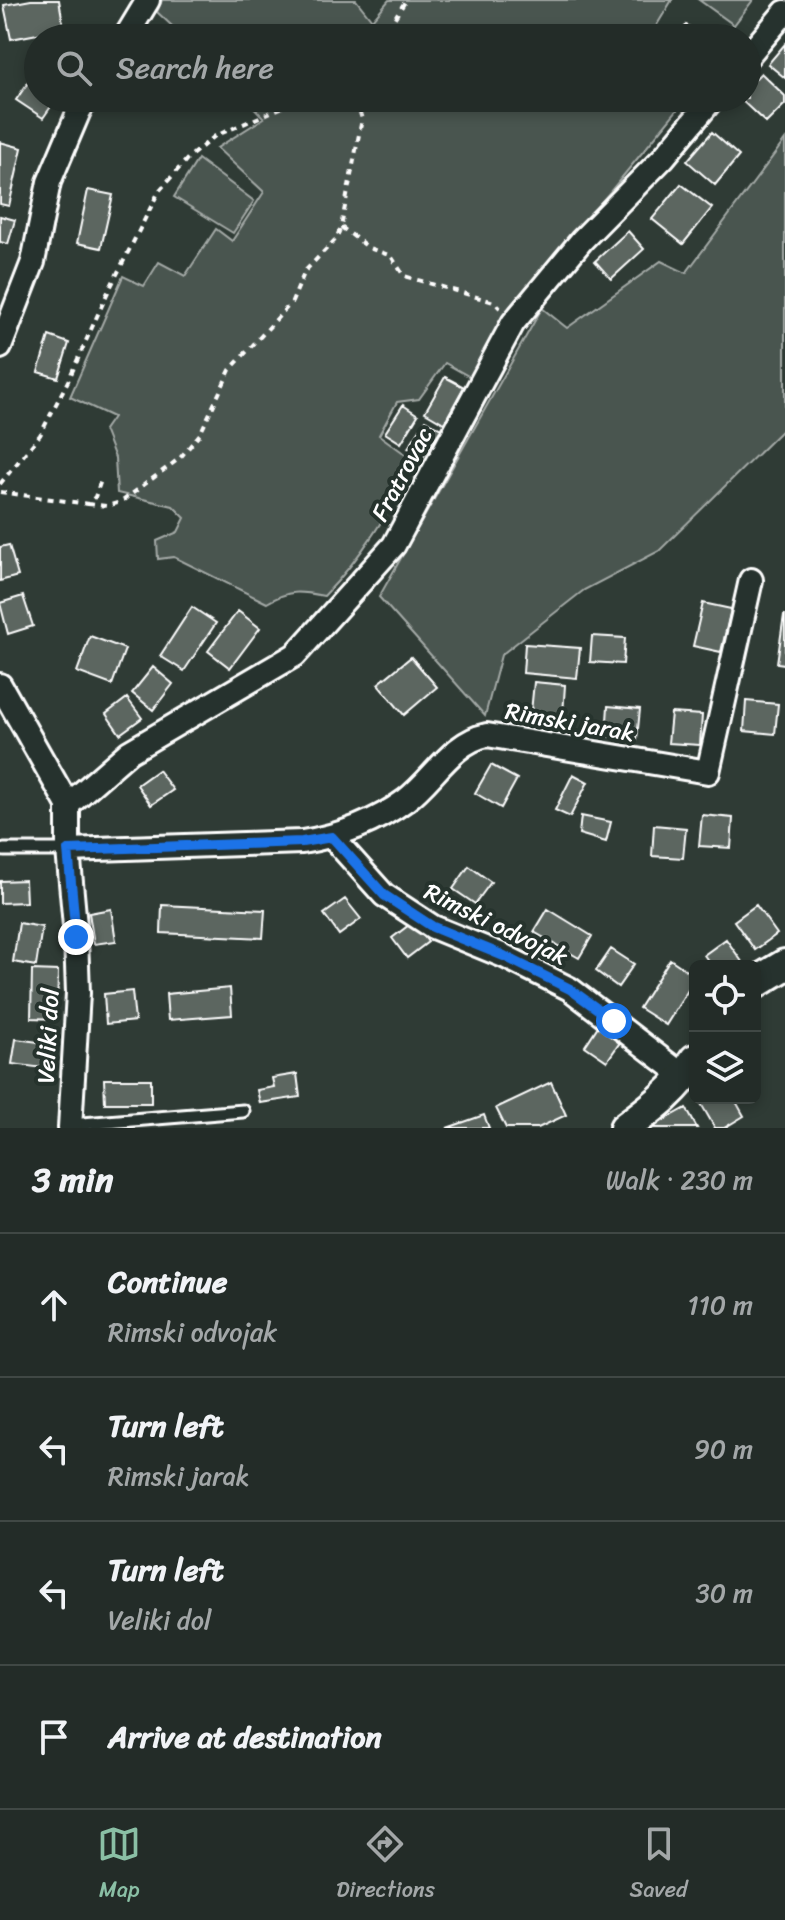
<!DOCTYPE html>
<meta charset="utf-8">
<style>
:root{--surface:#232c28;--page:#2b3430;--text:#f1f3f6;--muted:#a3a7a8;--line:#404845;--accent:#8abfa5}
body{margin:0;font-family:Sriracha,sans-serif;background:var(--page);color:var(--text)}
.controls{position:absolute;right:24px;bottom:24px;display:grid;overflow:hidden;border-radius:12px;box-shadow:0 4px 12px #0003}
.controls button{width:72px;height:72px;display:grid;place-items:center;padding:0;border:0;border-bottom:2px solid var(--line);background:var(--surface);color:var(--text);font:40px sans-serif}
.stop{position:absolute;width:24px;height:24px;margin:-18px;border:6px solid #1a73e8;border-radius:50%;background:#fff}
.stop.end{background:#1a73e8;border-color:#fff;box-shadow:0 2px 8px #0008}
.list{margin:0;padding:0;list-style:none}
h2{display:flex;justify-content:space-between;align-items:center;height:104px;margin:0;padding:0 32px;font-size:34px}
h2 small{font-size:26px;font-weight:400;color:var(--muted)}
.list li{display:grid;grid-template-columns:52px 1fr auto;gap:24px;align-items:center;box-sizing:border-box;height:144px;padding:0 32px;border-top:2px solid var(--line)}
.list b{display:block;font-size:30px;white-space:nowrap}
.list p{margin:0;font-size:26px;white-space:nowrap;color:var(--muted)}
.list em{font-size:26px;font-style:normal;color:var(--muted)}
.icon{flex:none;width:44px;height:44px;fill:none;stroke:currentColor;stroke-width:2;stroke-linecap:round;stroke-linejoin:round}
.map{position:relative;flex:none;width:785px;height:1128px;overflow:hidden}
.search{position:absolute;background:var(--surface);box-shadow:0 4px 12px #0003;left:24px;right:24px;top:24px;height:88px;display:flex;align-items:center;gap:20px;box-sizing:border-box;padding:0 28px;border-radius:44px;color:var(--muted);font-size:30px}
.sheet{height:680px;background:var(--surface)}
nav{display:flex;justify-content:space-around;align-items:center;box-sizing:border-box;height:112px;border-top:2px solid var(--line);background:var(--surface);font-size:22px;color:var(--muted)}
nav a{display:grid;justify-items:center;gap:4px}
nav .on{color:var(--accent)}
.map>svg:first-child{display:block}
</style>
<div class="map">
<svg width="785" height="1128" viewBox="0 0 785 1128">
<rect width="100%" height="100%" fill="#2f3b35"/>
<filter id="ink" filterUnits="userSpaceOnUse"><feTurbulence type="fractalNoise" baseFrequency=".0125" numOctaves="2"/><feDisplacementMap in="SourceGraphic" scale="16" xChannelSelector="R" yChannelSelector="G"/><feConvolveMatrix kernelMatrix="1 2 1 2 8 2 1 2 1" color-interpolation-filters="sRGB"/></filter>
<g filter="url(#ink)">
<path fill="#4a544f" stroke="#a4aaa7" stroke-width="2" d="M 162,0 L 356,0 L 372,20 L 389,0 L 672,0 L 649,38 L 185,38 L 157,12 Z
M 699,0 L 753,0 L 734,25 Z
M 245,98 L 673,98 L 682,104 L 610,192 L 510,306 L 490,339 L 472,378 L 445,363 L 419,399 L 397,402 L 379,435 L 416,462 C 389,511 363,556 324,596 C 298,591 289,590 267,603 L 174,557 L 158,559 L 157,541 L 178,532 L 185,518 L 173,506 L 117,493 L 115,458 L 104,430 L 113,417 L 70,397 L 123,276 L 144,286 L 159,262 L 185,276 L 216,229 L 232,241 L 264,192 L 217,148 L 264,118 Z
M 785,140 L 785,427 L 659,551 L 584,590 L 501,655 L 485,716 L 379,597 L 542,308 L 567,328 L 661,261 L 686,273 Z
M 198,159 L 254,201 L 233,233 L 174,197 Z"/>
<path fill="#5b6661" stroke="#fff" stroke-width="2" d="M 31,0 L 59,0 L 64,29 L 11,39 L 4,5 Z
M 686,25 L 710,38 L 679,38 Z
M 785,44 L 785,78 L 768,64 Z
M 38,68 L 38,98 L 57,98 L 43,118 L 16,100 Z
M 761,73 L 785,96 L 785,104 L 766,123 L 739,98 L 747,98 L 747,87 Z
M 712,132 L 739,156 L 715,185 L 687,161 Z
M 0,142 L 22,148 L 9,206 L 0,204 Z
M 681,184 L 712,208 L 683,244 L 652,219 Z
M 88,190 L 113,195 L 101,248 L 77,243 Z
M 0,216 L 15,220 L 8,244 L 0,242 Z
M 628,231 L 644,249 L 611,279 L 595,261 Z
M 49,336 L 69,343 L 58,378 L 38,372 Z
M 445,377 L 464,387 L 444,423 L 425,412 Z
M 403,405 L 418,415 L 401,443 L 385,433 Z
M 426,420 L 441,429 L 423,457 L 408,448 Z
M 9,545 L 18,576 L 0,581 L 0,547 Z
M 23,596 L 33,626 L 8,634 L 0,603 Z
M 703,603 L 731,609 L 721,652 L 693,646 Z
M 192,607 L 216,623 L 184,671 L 160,656 Z
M 238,611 L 260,628 L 230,668 L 208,651 Z
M 784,615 L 785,615 L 785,664 L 777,663 Z
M 90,636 L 125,649 L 112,685 L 77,672 Z
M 592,636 L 625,638 L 623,664 L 590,662 Z
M 525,644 L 580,648 L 577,678 L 523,673 Z
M 411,657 L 437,687 L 404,715 L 378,684 Z
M 153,667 L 173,684 L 153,710 L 132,693 Z
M 534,682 L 565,685 L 563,715 L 531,712 Z
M 127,698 L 142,718 L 120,734 L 106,714 Z
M 746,701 L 778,704 L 775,734 L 744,731 Z
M 608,706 L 640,709 L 637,739 L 606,736 Z
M 671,713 L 702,715 L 700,745 L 668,743 Z
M 491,765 L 517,779 L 501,808 L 475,793 Z
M 158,770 L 173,790 L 151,805 L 137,785 Z
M 573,774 L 588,782 L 570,817 L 555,810 Z
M 702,815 L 733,818 L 731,848 L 699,846 Z
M 581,816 L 611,822 L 606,842 L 579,834 Z
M 654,825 L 686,828 L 683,858 L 652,856 Z
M 469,866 L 491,882 L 475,904 L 453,889 Z
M 25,880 L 26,902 L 0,903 L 0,881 Z
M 345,899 L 361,919 L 339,935 L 324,914 Z
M 162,905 L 265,910 L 263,938 L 161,933 Z
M 756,905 L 777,934 L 755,950 L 734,921 Z
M 111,909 L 116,941 L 94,944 L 89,913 Z
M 548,909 L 592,936 L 579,958 L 534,932 Z
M 413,922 L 428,942 L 407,958 L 392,938 Z
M 19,923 L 42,927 L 36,966 L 13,962 Z
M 726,939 L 745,966 L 712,966 L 704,955 Z
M 611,949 L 634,964 L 618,987 L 596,971 Z
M 670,959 L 695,976 L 695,979 L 666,1025 L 639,1008 Z
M 32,970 L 58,971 L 57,1019 L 31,1018 Z
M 230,988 L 232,1015 L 168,1020 L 166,994 Z
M 132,991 L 135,1021 L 106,1024 L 104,994 Z
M 600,1023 L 623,1038 L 607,1061 L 585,1046 Z
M 16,1039 L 54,1044 L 51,1069 L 12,1064 Z
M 297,1074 L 300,1097 L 260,1103 L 257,1090 L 274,1087 L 272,1078 Z
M 104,1079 L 151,1079 L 151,1103 L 105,1103 Z
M 551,1082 L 566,1115 L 538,1128 L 506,1128 L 496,1108 Z
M 708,1098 L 734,1098 L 744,1116 L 724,1128 L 715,1128 L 700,1102 Z
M 686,1108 L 697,1128 L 650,1128 Z
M 484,1115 L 489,1128 L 447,1128 Z"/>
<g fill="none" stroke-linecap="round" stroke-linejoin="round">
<defs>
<path id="lane" d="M 4,850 L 68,850
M 70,1125 L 243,1111"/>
<path id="street" d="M 125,38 L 148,0
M 747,57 L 785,12
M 0,347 L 33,262 L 49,182 L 79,111 L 87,98
M 0,685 L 68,805 L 68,850 L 76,937 L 78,993 L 70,1128
M 68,805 L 129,752 L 295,655 L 394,545 L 513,323 L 582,240 L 663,158 L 713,98
M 332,837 L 384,895 L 433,927 L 504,956 L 570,989 L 685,1077
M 68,850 L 302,842 C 339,836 376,822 406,800 C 434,779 452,742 487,735 L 708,772 L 751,580"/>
<path id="secondary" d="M 755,983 L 785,965
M 625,1128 C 652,1108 678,1089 695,1060"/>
</defs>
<use href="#lane" stroke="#fff" stroke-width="17"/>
<use href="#street" stroke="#fff" stroke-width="28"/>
<use href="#secondary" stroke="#fff" stroke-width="36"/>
<path stroke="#fff" stroke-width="4" stroke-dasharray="6 6" stroke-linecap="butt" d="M 382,38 L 406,0
M 341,227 L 369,248 L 391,256 L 404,276 L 494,302 L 500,308
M 0,484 L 40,435 L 68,381 L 107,294 L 159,191 L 188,158 L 215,136 L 304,98
M 0,492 L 88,504 L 95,497 L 101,480
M 88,504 L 107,506 L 121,502 L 180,458 L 200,434 L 230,370 L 292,302 L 305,271 L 336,239 L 341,227 L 362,119 L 355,98"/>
<use href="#lane" stroke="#26332d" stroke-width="11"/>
<use href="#street" stroke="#26332d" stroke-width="22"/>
<use href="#secondary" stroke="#26332d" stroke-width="30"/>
</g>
</g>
<g fill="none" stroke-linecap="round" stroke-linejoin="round" filter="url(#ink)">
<path stroke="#1a73e8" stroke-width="10" d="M 76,937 L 68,850 L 302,842 L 332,837 L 384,895 L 433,927 L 504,956 L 570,989 L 614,1021"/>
</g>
<g text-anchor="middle" stroke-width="8" stroke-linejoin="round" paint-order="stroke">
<g font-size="24" fill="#fff" stroke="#26332d">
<text transform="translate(402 474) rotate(-62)" y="8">Fratrovac</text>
<text transform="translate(570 722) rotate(10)" y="8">Rimski jarak</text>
<text transform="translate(496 924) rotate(26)" y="8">Rimski odvojak</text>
<text transform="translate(48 1036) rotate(-87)" y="8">Veliki dol</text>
</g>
</g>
</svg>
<div class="controls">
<button><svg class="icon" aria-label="locate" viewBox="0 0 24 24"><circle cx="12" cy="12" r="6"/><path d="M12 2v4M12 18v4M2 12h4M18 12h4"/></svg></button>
<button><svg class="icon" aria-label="layers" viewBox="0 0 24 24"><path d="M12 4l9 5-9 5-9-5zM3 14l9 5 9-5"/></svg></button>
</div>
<div class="stop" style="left:614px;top:1021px"></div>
<div class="stop end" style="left:76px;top:937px"></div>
<div class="search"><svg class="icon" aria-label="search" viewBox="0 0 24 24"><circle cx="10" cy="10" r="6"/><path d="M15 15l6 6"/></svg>Search here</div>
</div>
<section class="sheet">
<h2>3 min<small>Walk · 230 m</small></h2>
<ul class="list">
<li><svg class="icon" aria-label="ahead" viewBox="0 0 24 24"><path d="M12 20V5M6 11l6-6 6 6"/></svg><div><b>Continue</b><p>Rimski odvojak</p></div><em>110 m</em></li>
<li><svg class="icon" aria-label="left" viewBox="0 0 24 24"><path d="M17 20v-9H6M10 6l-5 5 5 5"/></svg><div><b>Turn left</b><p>Rimski jarak</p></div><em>90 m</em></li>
<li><svg class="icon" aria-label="left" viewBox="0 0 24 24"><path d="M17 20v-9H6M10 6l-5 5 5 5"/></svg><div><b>Turn left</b><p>Veliki dol</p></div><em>30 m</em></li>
<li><svg class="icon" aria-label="arrive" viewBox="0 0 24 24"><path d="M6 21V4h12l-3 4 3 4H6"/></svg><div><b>Arrive at destination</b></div></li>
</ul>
</section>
<nav>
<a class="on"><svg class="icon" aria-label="map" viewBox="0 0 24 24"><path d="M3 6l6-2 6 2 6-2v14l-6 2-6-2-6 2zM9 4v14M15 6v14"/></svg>Map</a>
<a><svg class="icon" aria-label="directions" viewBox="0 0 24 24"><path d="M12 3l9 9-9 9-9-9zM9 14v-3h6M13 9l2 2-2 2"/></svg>Directions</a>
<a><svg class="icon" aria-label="saved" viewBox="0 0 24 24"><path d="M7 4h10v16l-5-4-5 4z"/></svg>Saved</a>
</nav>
